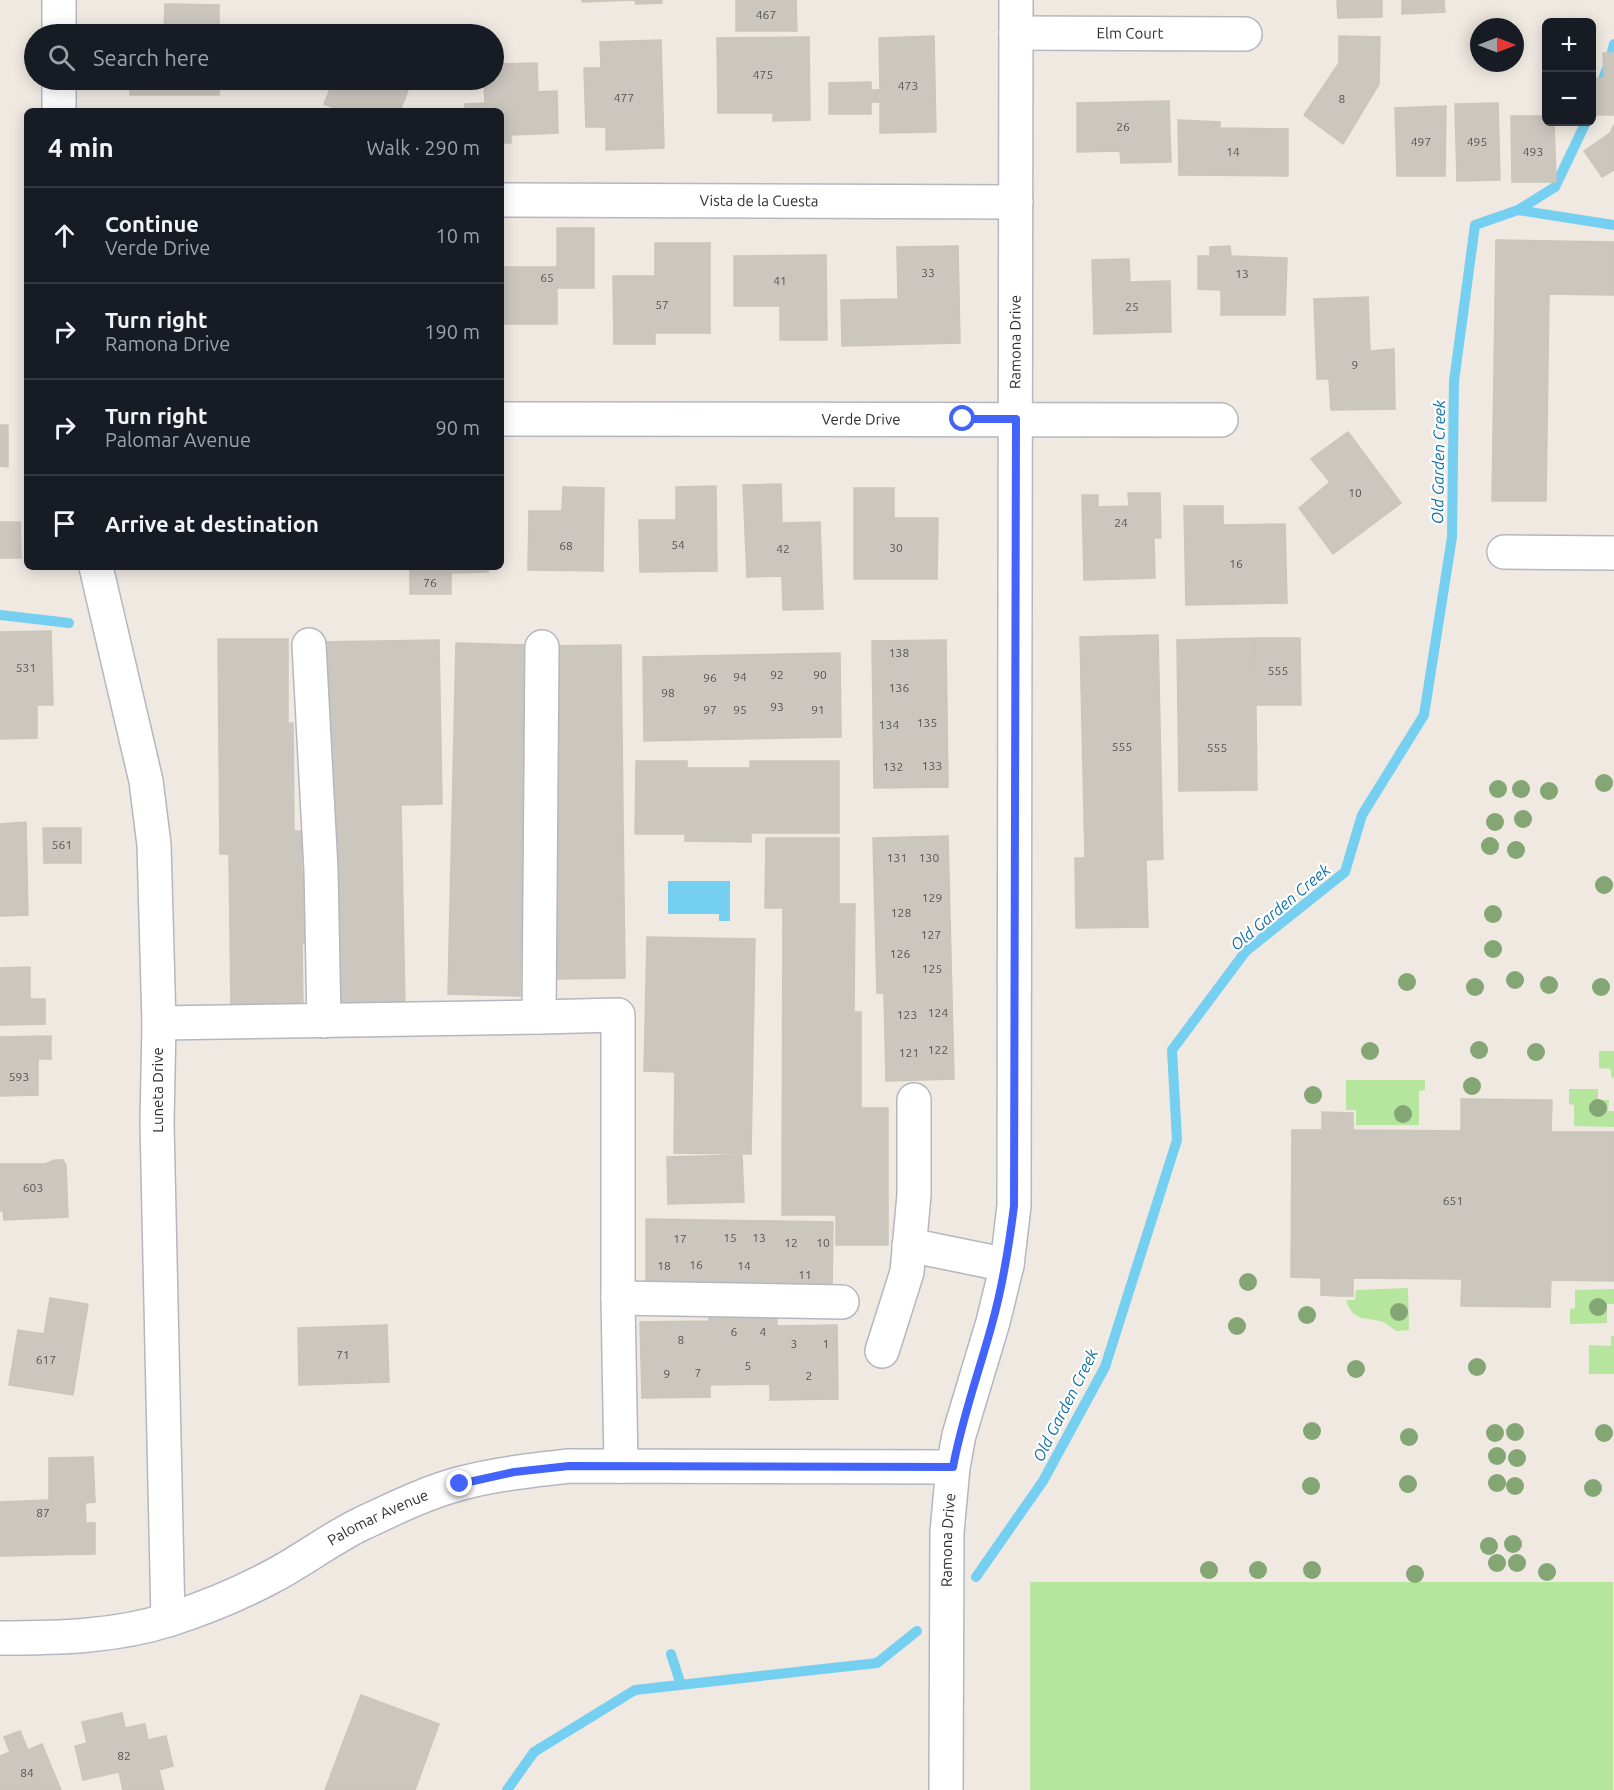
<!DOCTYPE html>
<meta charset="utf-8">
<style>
:root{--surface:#171b24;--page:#20242c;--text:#f1f3f6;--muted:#9ea1a6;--line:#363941}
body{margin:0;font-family:Ubuntu,sans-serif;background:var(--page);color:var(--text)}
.controls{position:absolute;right:18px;top:18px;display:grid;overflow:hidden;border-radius:9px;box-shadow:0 3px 15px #0003}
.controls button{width:54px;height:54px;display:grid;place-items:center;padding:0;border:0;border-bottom:2px solid var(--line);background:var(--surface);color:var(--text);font:30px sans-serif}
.compass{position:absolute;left:1470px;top:18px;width:54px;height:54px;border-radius:50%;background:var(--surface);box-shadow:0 3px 15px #0003;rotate:90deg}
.stop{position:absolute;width:18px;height:18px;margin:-14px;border:4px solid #4264fb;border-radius:50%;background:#fff}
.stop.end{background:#4264fb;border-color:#fff;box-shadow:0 2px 6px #0008}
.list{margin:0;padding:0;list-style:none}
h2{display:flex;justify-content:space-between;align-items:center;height:78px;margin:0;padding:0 24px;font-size:26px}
h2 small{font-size:20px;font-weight:400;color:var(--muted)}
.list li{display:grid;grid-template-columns:39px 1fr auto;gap:18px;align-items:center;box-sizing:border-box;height:96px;padding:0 24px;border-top:2px solid var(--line)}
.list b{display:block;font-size:22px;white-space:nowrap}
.list p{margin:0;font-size:20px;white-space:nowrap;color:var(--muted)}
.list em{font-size:20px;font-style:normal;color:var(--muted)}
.icon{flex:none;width:33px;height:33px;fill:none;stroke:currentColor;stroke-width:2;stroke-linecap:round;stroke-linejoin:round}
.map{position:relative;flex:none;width:1614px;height:1790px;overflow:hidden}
.search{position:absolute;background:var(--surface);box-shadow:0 3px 15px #0003;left:24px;top:24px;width:480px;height:66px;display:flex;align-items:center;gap:15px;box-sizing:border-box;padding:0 21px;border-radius:33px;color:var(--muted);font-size:22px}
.panel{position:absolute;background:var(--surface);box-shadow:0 3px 15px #0003;left:24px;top:108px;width:480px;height:462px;border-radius:9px}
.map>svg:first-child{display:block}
</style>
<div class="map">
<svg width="1614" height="1790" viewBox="0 0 1614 1790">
<rect width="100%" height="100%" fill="#efe9e1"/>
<path fill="#b6e59e" d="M 1599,1051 L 1614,1051 L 1614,1078 L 1611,1077 L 1611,1069 L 1599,1068 Z
M 1346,1080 L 1425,1080 L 1425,1090 L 1419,1091 L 1419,1125 L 1356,1125 L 1356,1110 L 1346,1110 Z
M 1569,1089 L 1598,1089 L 1598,1100 L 1609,1100 L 1608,1111 L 1614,1111 L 1614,1127 L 1574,1126 L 1574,1105 L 1569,1104 Z
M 1408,1288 L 1409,1330 L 1396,1331 C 1392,1328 1388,1324 1383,1322 C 1364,1316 1354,1323 1346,1300 L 1355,1300 L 1356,1290 Z
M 1614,1289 L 1614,1304 L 1607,1304 L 1607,1323 L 1570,1324 L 1570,1309 L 1575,1308 L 1575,1290 Z
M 1611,1336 L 1614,1336 L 1614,1374 L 1589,1374 L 1589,1345 L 1611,1346 Z
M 1030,1582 L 1613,1582 L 1613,1790 L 1030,1790 Z"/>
<path fill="#75cff0" d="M 668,881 L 730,881 L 730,921 L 719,921 L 719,914 L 668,914 Z"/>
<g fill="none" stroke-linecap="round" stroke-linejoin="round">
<path stroke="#75cff0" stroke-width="10" d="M 1592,108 L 1608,66 L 1614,44
M 1518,210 L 1614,225
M 0,615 L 69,623
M 976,1577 L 1043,1481 L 1105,1367 L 1177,1140 L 1172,1050 L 1246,951 L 1345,872 L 1362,815 L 1424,715 L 1452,537 L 1454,381 L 1475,225 L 1518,210 L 1555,187 L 1586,122
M 671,1654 L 681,1685
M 507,1790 L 534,1752 L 635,1690 L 877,1663 L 917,1631"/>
</g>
<path fill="#cbc7bf" stroke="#cbc5ba" stroke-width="1.5" d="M 582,0 L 662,0 L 662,3 L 636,4 L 635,0 L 582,2 Z
M 736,0 L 796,0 L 797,31 L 736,31 Z
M 1337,0 L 1382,0 L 1382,17 L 1338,18 Z
M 1402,0 L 1444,0 L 1445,12 L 1402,14 Z
M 165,4 L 219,5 L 219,34 L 164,34 Z
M 934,36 L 936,132 L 880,133 L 880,102 L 871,102 L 871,114 L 829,114 L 829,83 L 871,82 L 871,90 L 880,90 L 879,38 Z
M 1339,36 L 1380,37 L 1379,84 L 1343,144 L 1304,115 L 1339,63 Z
M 809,37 L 810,120 L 773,121 L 773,113 L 718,113 L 717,38 Z
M 661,40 L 664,148 L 606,150 L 606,127 L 586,127 L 584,68 L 601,68 L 600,42 Z
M 1603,53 L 1614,53 L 1614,115 L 1592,115 L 1592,78 L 1604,78 Z
M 537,63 L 538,92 L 557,91 L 558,133 L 511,135 L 511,143 L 501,143 L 501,111 L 465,111 L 465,104 L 485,103 L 484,80 L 494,80 L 494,64 Z
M 130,80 L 219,80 L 219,95 L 130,95 Z
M 334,80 L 412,80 L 400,111 L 342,111 L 324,104 Z
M 1169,101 L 1171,162 L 1121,163 L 1120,151 L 1077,152 L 1077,103 Z
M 1498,103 L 1500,180 L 1457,181 L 1455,104 Z
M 1446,106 L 1445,176 L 1397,176 L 1395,108 Z
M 134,110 L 219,110 L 219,111 L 135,111 Z
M 1511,116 L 1546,116 L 1546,122 L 1554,122 L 1556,182 L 1512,182 Z
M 1178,120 L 1220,122 L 1220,128 L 1288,129 L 1288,176 L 1179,175 Z
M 1614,125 L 1614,170 L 1602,177 L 1584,151 L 1610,133 Z
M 557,228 L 594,228 L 594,288 L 557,288 L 557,324 L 501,324 L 501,267 L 557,267 Z
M 1496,240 L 1614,242 L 1614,295 L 1549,294 L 1546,501 L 1492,501 Z
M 655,243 L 710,243 L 710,333 L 655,333 L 655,344 L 614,344 L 613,276 L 655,276 Z
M 958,246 L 960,343 L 842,346 L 841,300 L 898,299 L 897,247 Z
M 1230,246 L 1231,256 L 1287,258 L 1285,315 L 1221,315 L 1221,290 L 1198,289 L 1198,256 L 1210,256 L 1210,247 Z
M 826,255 L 827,340 L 780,340 L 780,306 L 734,306 L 734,256 Z
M 1129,259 L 1130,282 L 1170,281 L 1171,332 L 1094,334 L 1092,260 Z
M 1368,297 L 1370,351 L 1394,349 L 1395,409 L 1331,410 L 1329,379 L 1317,379 L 1314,299 Z
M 0,425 L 8,425 L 8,467 L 0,466 Z
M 1348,432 L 1401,503 L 1333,554 L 1299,508 L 1330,482 L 1311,459 Z
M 781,484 L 782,523 L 820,522 L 823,609 L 783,610 L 782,576 L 747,577 L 743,485 Z
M 716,486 L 717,571 L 640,572 L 639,520 L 676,520 L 676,487 Z
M 563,487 L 604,488 L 603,571 L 528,570 L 529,511 L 562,511 Z
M 854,488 L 894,488 L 894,518 L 938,518 L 937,579 L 854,579 Z
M 1128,493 L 1160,493 L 1161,538 L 1154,538 L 1155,578 L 1084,580 L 1082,495 L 1098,495 L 1098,507 L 1129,506 Z
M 1184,506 L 1223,506 L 1223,525 L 1285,524 L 1287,603 L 1186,605 Z
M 0,522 L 20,522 L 21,558 L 0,558 Z
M 410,567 L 488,567 L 488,572 L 451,573 L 451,594 L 410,594 Z
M 51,631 L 53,705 L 37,705 L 37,738 L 0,739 L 0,632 Z
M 1158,635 L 1163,859 L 1146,860 L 1148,927 L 1076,928 L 1075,858 L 1085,858 L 1080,637 Z
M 1255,638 L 1300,638 L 1301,705 L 1256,705 Z
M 1255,638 L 1257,790 L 1179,791 L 1177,640 Z
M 218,639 L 288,639 L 288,723 L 293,723 L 294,831 L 301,831 L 302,874 L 307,874 L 308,943 L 302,943 L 303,1007 L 231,1008 L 229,854 L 220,854 Z
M 439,640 L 442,804 L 401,805 L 405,1007 L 336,1008 L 320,642 Z
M 946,640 L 948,787 L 874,788 L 872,641 Z
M 456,643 L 528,645 L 520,996 L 448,994 Z
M 621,645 L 625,978 L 554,979 L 549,646 Z
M 840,653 L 841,737 L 644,741 L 643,657 Z
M 636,761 L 687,761 L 687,768 L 750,768 L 750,761 L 839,761 L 839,833 L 751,833 L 751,842 L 685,841 L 685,834 L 635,834 Z
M 26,822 L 28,915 L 0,916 L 0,824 Z
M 43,828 L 81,828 L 81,863 L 44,863 Z
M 948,836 L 954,1079 L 886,1081 L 884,993 L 877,993 L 873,838 Z
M 766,838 L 839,838 L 839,904 L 855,904 L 854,1012 L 861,1012 L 861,1108 L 888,1108 L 888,1245 L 836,1245 L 836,1215 L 782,1215 L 783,908 L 765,908 Z
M 647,937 L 755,939 L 751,1154 L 674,1153 L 675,1072 L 644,1071 Z
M 30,967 L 30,999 L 45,999 L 45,1024 L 0,1025 L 0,968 Z
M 51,1036 L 51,1059 L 38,1059 L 38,1095 L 0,1096 L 0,1037 Z
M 1461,1099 L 1552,1100 L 1551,1132 L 1614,1132 L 1614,1281 L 1551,1280 L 1550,1307 L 1461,1306 L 1462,1279 L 1353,1278 L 1353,1296 L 1338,1296 L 1321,1295 L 1321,1278 L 1291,1277 L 1292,1130 L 1322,1130 L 1322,1112 L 1353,1113 L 1353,1130 L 1461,1131 Z
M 742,1155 L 744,1202 L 668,1204 L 667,1157 Z
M 55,1160 L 63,1160 L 66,1165 L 68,1217 L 4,1220 L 3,1210 L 0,1211 L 0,1164 L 45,1164 Z
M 646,1219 L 833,1222 L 832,1294 L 774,1293 L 774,1284 L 712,1283 L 646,1290 Z
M 50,1298 L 88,1304 L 73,1395 L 9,1385 L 18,1330 L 44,1334 Z
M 777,1310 L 777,1326 L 837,1325 L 838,1399 L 770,1400 L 770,1384 L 710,1385 L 710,1397 L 642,1398 L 640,1322 L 709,1321 L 709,1312 Z
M 387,1325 L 389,1382 L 299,1385 L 298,1328 Z
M 93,1457 L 95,1502 L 85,1503 L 86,1523 L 95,1523 L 95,1554 L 0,1556 L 0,1502 L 49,1500 L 49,1458 Z
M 361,1695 L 439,1724 L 415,1790 L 325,1790 Z
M 122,1713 L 125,1728 L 145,1724 L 148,1740 L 166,1736 L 173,1766 L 159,1770 L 164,1790 L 123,1790 L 119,1772 L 83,1780 L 75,1746 L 87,1743 L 82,1722 Z
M 20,1731 L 28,1750 L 42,1744 L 61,1790 L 0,1790 L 0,1756 L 10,1752 L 4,1737 Z"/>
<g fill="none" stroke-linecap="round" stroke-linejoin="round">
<defs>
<g id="minor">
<path d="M 59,0 L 59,34"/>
<path id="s1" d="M 1016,33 L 1245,34"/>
<path d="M 59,80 L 59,111"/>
<path id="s2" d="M 501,200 L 1016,202"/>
<path id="s3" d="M 501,419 L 1221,420"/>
<path d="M 1504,552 L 1614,553"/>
<path d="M 96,567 L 146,781 L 154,845 L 159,1023 L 157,1123 L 168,1620"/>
<path d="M 309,645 L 321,870 L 324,1021"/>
<path d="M 539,1017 L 542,647"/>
<path d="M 159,1023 L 539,1017 L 618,1015 L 618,1298 L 621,1466"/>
<path d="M 909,1245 L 1007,1265"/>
<path d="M 618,1298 L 842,1302"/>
<path d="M 882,1351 L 907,1272 L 914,1195 L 914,1100"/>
<path id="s4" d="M 0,1638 C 57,1638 116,1637 171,1619 C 205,1608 239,1594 271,1577 C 302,1561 330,1539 361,1524 C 393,1509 427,1492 462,1483 C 497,1474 533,1470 569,1466 L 953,1467"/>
<path id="s5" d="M 946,1790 L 947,1532 L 953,1467 L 959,1435 L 993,1322 L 1007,1265 L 1014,1206 L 1016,0"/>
</g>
</defs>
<use href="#minor" stroke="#b4b7c1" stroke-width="36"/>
<use href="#minor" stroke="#fff" stroke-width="33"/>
</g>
<g fill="#84a574">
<circle cx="1604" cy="783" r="9"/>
<circle cx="1498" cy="789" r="9"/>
<circle cx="1521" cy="789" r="9"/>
<circle cx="1549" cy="791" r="9"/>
<circle cx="1523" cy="819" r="9"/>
<circle cx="1495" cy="822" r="9"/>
<circle cx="1490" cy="846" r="9"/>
<circle cx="1516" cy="850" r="9"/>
<circle cx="1604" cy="885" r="9"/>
<circle cx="1493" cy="914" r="9"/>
<circle cx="1493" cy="949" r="9"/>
<circle cx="1515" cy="980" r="9"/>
<circle cx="1407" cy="982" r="9"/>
<circle cx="1549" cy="985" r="9"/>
<circle cx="1475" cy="987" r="9"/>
<circle cx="1601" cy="987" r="9"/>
<circle cx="1479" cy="1050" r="9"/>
<circle cx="1370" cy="1051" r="9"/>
<circle cx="1536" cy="1052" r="9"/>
<circle cx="1472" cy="1086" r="9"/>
<circle cx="1313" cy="1095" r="9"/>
<circle cx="1598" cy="1108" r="9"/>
<circle cx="1403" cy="1114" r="9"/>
<circle cx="1248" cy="1282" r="9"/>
<circle cx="1598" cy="1307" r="9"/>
<circle cx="1399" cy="1312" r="9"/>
<circle cx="1307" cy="1315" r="9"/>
<circle cx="1237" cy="1326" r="9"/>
<circle cx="1477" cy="1367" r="9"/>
<circle cx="1356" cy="1369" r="9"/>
<circle cx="1312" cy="1431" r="9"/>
<circle cx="1515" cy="1432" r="9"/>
<circle cx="1495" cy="1433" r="9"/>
<circle cx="1604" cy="1433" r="9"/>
<circle cx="1409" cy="1437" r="9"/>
<circle cx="1497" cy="1456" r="9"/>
<circle cx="1517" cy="1458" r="9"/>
<circle cx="1497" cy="1483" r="9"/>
<circle cx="1408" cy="1484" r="9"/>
<circle cx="1311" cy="1486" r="9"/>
<circle cx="1515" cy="1486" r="9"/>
<circle cx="1593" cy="1488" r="9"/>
<circle cx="1513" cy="1544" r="9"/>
<circle cx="1489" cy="1546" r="9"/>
<circle cx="1497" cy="1563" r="9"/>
<circle cx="1517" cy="1563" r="9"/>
<circle cx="1209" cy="1570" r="9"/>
<circle cx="1258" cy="1570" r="9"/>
<circle cx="1312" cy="1570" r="9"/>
<circle cx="1547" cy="1572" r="9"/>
<circle cx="1415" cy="1574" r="9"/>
</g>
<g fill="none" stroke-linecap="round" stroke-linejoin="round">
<path stroke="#4264fb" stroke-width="8" d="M 460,1484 L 514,1472 L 569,1466 L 953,1467 C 962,1418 979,1372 992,1324 C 1003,1285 1009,1246 1014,1206 L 1016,419 L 963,419"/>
</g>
<g text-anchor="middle" stroke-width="4.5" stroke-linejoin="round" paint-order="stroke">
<g font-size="12" fill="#555452">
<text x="766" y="19">467</text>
<text x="763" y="79">475</text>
<text x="908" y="90">473</text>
<text x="624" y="102">477</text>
<text x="1342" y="103">8</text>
<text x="1123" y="131">26</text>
<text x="1421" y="146">497</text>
<text x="1477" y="146">495</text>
<text x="1233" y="156">14</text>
<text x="1533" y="156">493</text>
<text x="928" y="277">33</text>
<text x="1242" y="278">13</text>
<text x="547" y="282">65</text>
<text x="780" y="285">41</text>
<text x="662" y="309">57</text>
<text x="1132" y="311">25</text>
<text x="1355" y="369">9</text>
<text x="1355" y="497">10</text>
<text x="1121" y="527">24</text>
<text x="678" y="549">54</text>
<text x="566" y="550">68</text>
<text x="896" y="552">30</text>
<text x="783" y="553">42</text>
<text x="1236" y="568">16</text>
<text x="430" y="587">76</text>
<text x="899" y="657">138</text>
<text x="26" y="672">531</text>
<text x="1278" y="675">555</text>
<text x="777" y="679">92</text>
<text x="820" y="679">90</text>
<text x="740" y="681">94</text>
<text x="710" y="682">96</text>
<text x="899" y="692">136</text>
<text x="668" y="697">98</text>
<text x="777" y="711">93</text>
<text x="710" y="714">97</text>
<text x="740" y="714">95</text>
<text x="818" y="714">91</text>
<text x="927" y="727">135</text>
<text x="889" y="729">134</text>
<text x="1122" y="751">555</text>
<text x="1217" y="752">555</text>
<text x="932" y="770">133</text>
<text x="893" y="771">132</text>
<text x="62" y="849">561</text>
<text x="897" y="862">131</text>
<text x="929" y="862">130</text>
<text x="932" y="902">129</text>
<text x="901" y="917">128</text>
<text x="931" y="939">127</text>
<text x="900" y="958">126</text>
<text x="932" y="973">125</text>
<text x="938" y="1017">124</text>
<text x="907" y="1019">123</text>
<text x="938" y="1054">122</text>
<text x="909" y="1057">121</text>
<text x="19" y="1081">593</text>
<text x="33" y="1192">603</text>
<text x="1453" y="1205">651</text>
<text x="730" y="1242">15</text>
<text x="759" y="1242">13</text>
<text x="680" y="1243">17</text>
<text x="791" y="1247">12</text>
<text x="823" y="1247">10</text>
<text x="696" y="1269">16</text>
<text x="664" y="1270">18</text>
<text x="744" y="1270">14</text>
<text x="805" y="1279">11</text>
<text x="734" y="1336">6</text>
<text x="763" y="1336">4</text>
<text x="681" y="1344">8</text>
<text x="794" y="1348">3</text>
<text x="826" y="1348">1</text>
<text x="343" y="1359">71</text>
<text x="46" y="1364">617</text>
<text x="748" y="1370">5</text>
<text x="698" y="1377">7</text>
<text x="667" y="1378">9</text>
<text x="809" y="1380">2</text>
<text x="43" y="1517">87</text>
<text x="124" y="1760">82</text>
<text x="27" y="1777">84</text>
</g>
<g font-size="15" fill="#2e2e2e" stroke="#fff">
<text dy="5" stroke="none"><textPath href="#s1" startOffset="114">Elm Court</textPath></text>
<text dy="5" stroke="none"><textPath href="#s2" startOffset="258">Vista de la Cuesta</textPath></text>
<text dy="5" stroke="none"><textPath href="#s5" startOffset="1456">Ramona Drive</textPath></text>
<text dy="5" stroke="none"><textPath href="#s3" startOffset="360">Verde Drive</textPath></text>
<text transform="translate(158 1090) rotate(-90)" y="5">Luneta Drive</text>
<text dy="5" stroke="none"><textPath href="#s4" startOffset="404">Palomar Avenue</textPath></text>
<text dy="5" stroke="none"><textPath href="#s5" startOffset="250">Ramona Drive</textPath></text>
</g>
<g font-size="16" font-style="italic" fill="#0d6fa3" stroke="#fff">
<text transform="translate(1438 462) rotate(-89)" y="6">Old Garden Creek</text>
<text transform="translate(1280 907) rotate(-40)" y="6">Old Garden Creek</text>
<text transform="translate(1065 1405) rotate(-63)" y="6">Old Garden Creek</text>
</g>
</g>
</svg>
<div class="controls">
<button>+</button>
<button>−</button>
</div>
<svg class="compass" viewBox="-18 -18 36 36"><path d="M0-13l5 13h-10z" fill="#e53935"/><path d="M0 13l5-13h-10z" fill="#9ea1a6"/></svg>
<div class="stop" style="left:963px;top:419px"></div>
<div class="stop end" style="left:460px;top:1484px"></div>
<div class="search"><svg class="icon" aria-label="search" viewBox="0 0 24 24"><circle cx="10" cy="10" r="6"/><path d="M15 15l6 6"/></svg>Search here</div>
<section class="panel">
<h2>4 min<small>Walk · 290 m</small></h2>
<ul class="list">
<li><svg class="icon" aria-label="ahead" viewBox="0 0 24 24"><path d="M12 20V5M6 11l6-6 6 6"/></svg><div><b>Continue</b><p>Verde Drive</p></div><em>10 m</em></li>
<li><svg class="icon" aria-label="right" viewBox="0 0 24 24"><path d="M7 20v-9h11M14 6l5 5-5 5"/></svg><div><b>Turn right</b><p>Ramona Drive</p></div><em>190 m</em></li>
<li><svg class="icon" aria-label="right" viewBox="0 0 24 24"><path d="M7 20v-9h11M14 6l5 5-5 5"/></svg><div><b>Turn right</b><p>Palomar Avenue</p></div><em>90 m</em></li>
<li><svg class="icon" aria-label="arrive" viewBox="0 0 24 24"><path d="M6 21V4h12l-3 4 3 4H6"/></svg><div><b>Arrive at destination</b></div></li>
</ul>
</section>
</div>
